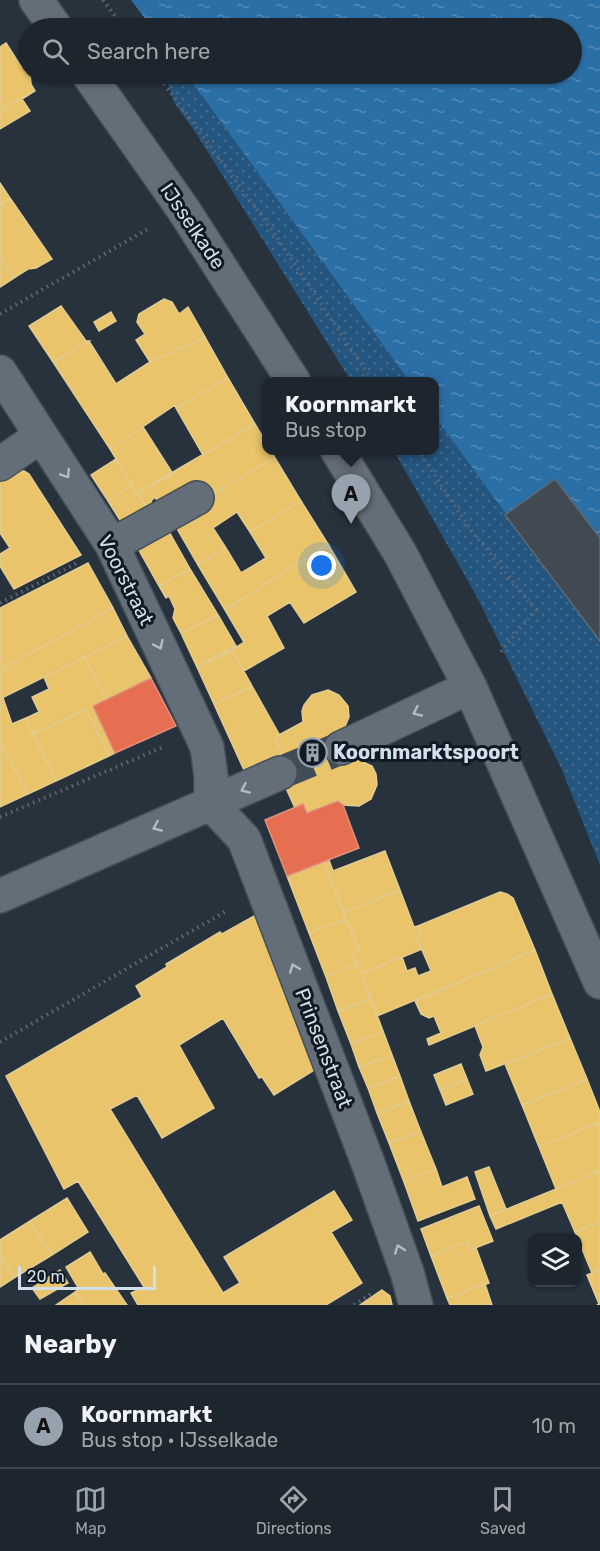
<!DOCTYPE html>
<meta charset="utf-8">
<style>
:root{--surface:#1d262e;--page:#252e36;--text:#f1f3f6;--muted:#a0a5aa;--line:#3b434a;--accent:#96a2ae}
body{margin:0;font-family:Rubik,sans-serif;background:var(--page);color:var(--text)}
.controls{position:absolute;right:18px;bottom:18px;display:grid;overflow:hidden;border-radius:12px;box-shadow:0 2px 4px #0004}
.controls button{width:54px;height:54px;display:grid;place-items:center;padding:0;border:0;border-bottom:2px solid var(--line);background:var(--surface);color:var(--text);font:30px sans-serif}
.scale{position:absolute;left:18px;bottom:15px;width:138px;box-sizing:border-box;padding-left:6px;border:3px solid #d1deeb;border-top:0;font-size:16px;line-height:21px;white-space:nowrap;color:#d1deeb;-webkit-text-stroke:4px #111a23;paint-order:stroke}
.you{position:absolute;left:322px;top:566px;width:21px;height:21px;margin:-15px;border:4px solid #fff;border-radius:50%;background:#1a73e8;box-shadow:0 0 0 9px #1a73e833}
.badge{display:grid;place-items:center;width:39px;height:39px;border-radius:50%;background:var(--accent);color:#111;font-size:20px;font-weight:700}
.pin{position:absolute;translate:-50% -50px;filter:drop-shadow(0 2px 3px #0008)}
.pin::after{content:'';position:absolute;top:32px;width:21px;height:18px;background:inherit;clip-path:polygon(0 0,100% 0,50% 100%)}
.popup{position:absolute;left:262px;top:377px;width:177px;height:78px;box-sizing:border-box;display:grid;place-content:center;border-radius:12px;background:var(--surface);filter:drop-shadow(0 2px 4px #0005);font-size:20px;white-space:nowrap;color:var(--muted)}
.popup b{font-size:22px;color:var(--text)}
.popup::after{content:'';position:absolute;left:50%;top:100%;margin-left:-12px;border:12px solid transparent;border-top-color:var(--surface)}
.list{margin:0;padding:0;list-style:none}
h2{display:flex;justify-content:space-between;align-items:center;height:78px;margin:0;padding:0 24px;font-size:26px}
h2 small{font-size:20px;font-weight:400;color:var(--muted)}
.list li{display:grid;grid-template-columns:39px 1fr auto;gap:18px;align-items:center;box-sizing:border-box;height:84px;padding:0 24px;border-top:2px solid var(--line)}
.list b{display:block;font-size:22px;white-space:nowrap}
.list p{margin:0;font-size:20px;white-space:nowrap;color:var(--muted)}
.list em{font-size:20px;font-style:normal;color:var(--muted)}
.icon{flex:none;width:33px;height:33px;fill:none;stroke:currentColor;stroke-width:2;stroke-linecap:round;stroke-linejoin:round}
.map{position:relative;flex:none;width:600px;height:1305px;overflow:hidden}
.search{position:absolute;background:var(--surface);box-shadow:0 2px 4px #0004;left:18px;right:18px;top:18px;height:66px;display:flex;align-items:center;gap:15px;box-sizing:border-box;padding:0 21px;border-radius:33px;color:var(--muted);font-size:22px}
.sheet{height:162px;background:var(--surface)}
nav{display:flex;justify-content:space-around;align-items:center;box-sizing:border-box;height:84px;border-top:2px solid var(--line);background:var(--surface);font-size:16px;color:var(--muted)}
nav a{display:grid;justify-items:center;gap:3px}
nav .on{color:var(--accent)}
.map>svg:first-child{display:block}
</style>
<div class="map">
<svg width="600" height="1305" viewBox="0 0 600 1305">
<defs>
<pattern id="grass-dots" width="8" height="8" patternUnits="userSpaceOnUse" patternTransform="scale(1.5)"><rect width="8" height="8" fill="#24557e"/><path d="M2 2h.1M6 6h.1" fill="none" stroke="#436d90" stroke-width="1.8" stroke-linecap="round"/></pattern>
<pattern id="water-ripples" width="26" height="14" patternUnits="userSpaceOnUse" patternTransform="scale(1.5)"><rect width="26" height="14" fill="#2b6fa7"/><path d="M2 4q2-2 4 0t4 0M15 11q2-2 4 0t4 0" fill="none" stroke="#538ab7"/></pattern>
</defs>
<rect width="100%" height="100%" fill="#27323d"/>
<path fill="url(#grass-dots)" d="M 164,74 L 186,74 L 409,381 L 351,381 L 196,133 L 175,104 Z
M 435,417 L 600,643 L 600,865 L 562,770 L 477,597 L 394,451 L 435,450 Z"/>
<path fill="url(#water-ripples)" d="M 131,0 L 600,0 L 600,643 L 435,417 L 435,382 L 409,381 L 186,74 L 572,74 L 572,28 L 152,28 Z"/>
<path fill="#e9c46a" stroke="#e2cc91" stroke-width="1.5" d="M 6,43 L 20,65 L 25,67 L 30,74 L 31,84 L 35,91 L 0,110 L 0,47 Z
M 33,92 L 22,99 L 30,111 L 0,129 L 0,110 Z
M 0,183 L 10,198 L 0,205 Z
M 10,198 L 52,259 L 36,268 L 28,269 L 14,278 L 0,258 L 0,205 Z
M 0,258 L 14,278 L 0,287 Z
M 164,299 L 172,302 L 179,314 L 188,307 L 205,337 L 150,362 L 136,340 L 145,334 L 137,322 L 139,314 Z
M 61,306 L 86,341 L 89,341 L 53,362 L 29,326 Z
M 111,312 L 116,321 L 99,331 L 94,322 Z
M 205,337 L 228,378 L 176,408 L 175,405 L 110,449 L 53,362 L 89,341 L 116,384 L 150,362 Z
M 228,378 L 255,424 L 203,455 L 176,408 Z
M 255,424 L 267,444 L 267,450 L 271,450 L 275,458 L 203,499 L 161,508 L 155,497 L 151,501 L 153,505 L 148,509 L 137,493 Z
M 143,427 L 173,474 L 137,493 L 110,449 Z
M 275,458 L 301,501 L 250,532 L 237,512 L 213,528 L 226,548 L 198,565 L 172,520 L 203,499 Z
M 116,459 L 132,485 L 108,501 L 91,475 Z
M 16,471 L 24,471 L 29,474 L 81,555 L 14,589 L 0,566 L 0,554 L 10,548 L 0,533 L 0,482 Z
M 132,485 L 148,509 L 123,525 L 108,501 Z
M 301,501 L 328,544 L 225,610 L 198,565 L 226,548 L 241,573 L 266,558 L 250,532 Z
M 167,528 L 190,569 L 159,586 L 135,543 Z
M 328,544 L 356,592 L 304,623 L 290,602 L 267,616 L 284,648 L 244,671 L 232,650 L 244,642 L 225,610 Z
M 88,563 L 113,608 L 0,670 L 0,608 Z
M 190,569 L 218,615 L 181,633 L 173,618 L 175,609 L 169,596 L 166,598 L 159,586 Z
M 113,608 L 127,636 L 0,699 L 0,670 Z
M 218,615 L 236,646 L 197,667 L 181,633 Z
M 127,636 L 151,678 L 107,699 L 84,657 Z
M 232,650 L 252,686 L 214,704 L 197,667 Z
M 84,657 L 107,699 L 93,706 L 115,753 L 109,756 L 86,709 L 33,734 L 26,718 L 39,712 L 32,697 L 49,689 L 44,677 Z
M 252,686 L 279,734 L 275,737 L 283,756 L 274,760 L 273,756 L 244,770 L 214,704 Z
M 328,690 L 339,695 L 348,706 L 349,717 L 344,729 L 354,758 L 372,766 L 376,774 L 377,785 L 371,799 L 359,806 L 343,805 L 338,801 L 307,813 L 303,804 L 295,808 L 285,786 L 274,760 L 283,756 L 275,737 L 303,722 L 302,711 L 304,705 L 312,695 Z
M 3,698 L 12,724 L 26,718 L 56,781 L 28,794 L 0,743 L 0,699 Z
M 86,709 L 109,756 L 56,781 L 33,734 Z
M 0,743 L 28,794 L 0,807 Z
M 385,851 L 400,890 L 344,912 L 324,862 L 329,860 L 333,871 Z
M 324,862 L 346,919 L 309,933 L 287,876 Z
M 400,890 L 414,927 L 418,926 L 421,934 L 416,936 L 422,949 L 361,974 L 353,952 L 359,950 L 344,912 Z
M 500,892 L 507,894 L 513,898 L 535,950 L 377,1016 L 361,974 L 402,957 L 407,971 L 415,968 L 418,976 L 431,971 L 416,936 L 421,934 L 418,926 Z
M 254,916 L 262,930 L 316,1069 L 274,1095 L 262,1077 L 259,1078 L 223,1018 L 179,1045 L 214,1108 L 162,1138 L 137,1095 L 110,1109 L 223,1293 L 240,1283 L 224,1257 L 334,1191 L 352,1220 L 331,1232 L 362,1283 L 326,1305 L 138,1305 L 131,1293 L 144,1287 L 78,1181 L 64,1189 L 6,1076 L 142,997 L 136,986 L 167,967 L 166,964 L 220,932 L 222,934 Z
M 346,919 L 359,950 L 353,952 L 357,964 L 326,977 L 309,933 Z
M 535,950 L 552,994 L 429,1045 L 427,1039 L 441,1033 L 434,1016 L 429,1018 L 421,1014 L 415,1001 Z
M 357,964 L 371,999 L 338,1011 L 326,977 Z
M 552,994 L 570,1038 L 486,1071 L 480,1055 L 483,1047 L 475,1026 Z
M 371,999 L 383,1031 L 351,1044 L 338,1011 Z
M 383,1031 L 392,1055 L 359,1067 L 351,1044 Z
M 570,1038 L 587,1079 L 522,1105 L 505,1064 Z
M 392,1055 L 400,1076 L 368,1088 L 359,1067 Z
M 461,1064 L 467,1079 L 440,1090 L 434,1075 Z
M 400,1076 L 409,1101 L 377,1113 L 368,1088 Z
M 467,1079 L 473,1094 L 446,1105 L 440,1090 Z
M 587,1079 L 600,1112 L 600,1122 L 539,1147 L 522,1105 Z
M 409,1101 L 421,1132 L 389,1143 L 377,1113 Z
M 600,1122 L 600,1171 L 556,1189 L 539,1147 Z
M 421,1132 L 436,1169 L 404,1182 L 389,1143 Z
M 489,1167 L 506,1209 L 490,1216 L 475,1172 Z
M 436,1169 L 442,1187 L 467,1177 L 475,1199 L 418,1221 L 404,1182 Z
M 600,1171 L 600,1222 L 575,1232 L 562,1202 L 496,1229 L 490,1216 Z
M 67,1198 L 88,1232 L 52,1255 L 30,1221 Z
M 479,1206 L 493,1241 L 470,1250 L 467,1242 L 431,1256 L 421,1229 Z
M 30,1221 L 52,1255 L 14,1278 L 0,1255 L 0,1240 Z
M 600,1222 L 600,1270 L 592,1273 L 575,1232 Z
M 467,1242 L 470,1250 L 476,1248 L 489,1283 L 447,1298 L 431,1256 Z
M 90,1252 L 103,1274 L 105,1273 L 127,1305 L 83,1305 L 75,1292 L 79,1289 L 66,1267 Z
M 0,1255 L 14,1278 L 0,1287 Z
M 60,1270 L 68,1283 L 40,1299 L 32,1288 Z
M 600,1270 L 600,1305 L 597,1305 L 599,1304 L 587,1275 Z
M 485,1284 L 492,1305 L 450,1305 L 447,1298 Z
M 382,1290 L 390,1296 L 392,1305 L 360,1305 Z
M 75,1292 L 83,1305 L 56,1305 Z"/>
<path fill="#e76f51" stroke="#e0907f" stroke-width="1.5" d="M 151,678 L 176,726 L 115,753 L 93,706 Z
M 338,801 L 343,805 L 359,848 L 287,876 L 265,820 L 303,804 L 307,813 Z"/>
<path fill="#414a53" stroke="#5f6972" stroke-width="1.5" d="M 555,479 L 600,538 L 600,641 L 505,515 Z"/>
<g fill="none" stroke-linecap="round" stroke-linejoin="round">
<path stroke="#404c57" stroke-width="33" stroke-dasharray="33 16" stroke-linecap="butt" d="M 280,773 L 341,748"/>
<defs>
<path id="minor" d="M 36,0 L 56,28
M 88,74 L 183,209 L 294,382
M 0,372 L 112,545 L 207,747 L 211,776 L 211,804
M 337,450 L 400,553 L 470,687 L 600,982
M 0,464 L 41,436
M 112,545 L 197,498
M 341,748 L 470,687
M 211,804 L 244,839 L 368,1163 L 407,1272 L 416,1305
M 0,896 L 280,773"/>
</defs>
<use href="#minor" stroke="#444e57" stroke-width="36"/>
<path stroke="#616972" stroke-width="4" stroke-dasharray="1.5 4.5" stroke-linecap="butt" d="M 103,0 L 124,28
M 157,74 L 274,233 L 373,382
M 0,314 L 148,229
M 418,450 L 471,530 L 536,610 L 498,655
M 0,603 L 77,563
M 0,817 L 163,747
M 0,1042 L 228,910
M 354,1305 L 371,1294"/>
<use href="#minor" stroke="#646e78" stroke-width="33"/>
</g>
<defs><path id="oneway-chevron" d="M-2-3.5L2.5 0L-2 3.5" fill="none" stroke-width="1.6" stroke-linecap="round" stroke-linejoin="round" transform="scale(1.5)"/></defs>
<g stroke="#b0bcc8">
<use href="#oneway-chevron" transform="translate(66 474) rotate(57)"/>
<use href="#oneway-chevron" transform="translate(159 645) rotate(65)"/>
<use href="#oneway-chevron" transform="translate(417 712) rotate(155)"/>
<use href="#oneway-chevron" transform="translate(245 789) rotate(156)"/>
<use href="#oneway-chevron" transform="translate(157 827) rotate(157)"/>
<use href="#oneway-chevron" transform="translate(294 968) rotate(-111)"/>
<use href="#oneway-chevron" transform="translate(399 1249) rotate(-110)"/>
</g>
<defs>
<symbol id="building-ring" viewBox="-11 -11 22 22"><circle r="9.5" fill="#111a23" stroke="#96a2ae" stroke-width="1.5"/><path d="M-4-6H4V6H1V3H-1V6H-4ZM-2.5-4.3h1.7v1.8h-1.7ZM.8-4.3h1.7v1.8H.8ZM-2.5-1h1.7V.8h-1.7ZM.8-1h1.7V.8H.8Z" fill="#96a2ae"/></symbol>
</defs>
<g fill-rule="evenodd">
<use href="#building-ring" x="296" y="736" width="33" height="33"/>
</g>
<g text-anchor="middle" stroke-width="6" stroke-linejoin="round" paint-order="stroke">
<g font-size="20" fill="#d1deeb" stroke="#111a23">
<text transform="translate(193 226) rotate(56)" y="7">IJsselkade</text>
<text transform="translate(126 580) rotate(63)" y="7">Voorstraat</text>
<text transform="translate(324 1048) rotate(69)" y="7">Prinsenstraat</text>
</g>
<g font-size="20" font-weight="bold" fill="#d1deeb" stroke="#111a23" text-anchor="start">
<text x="333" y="759">Koornmarktspoort</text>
</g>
</g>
</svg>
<div class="controls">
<button><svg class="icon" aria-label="layers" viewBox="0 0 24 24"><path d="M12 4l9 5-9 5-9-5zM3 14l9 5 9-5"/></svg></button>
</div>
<div class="scale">20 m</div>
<div class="you"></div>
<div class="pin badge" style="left:351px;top:524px">A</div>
<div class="popup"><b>Koornmarkt</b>Bus stop</div>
<div class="search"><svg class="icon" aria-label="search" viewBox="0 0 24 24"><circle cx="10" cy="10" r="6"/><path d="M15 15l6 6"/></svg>Search here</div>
</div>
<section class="sheet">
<h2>Nearby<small></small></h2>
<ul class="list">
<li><span class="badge">A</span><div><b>Koornmarkt</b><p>Bus stop · IJsselkade</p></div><em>10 m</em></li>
</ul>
</section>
<nav>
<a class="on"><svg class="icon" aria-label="map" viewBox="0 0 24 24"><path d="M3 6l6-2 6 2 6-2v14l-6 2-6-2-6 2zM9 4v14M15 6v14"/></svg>Map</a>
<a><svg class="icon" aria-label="directions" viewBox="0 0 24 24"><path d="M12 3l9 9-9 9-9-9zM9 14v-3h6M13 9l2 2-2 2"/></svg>Directions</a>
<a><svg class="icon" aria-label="saved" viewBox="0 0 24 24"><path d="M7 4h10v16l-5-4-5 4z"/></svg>Saved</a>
</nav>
